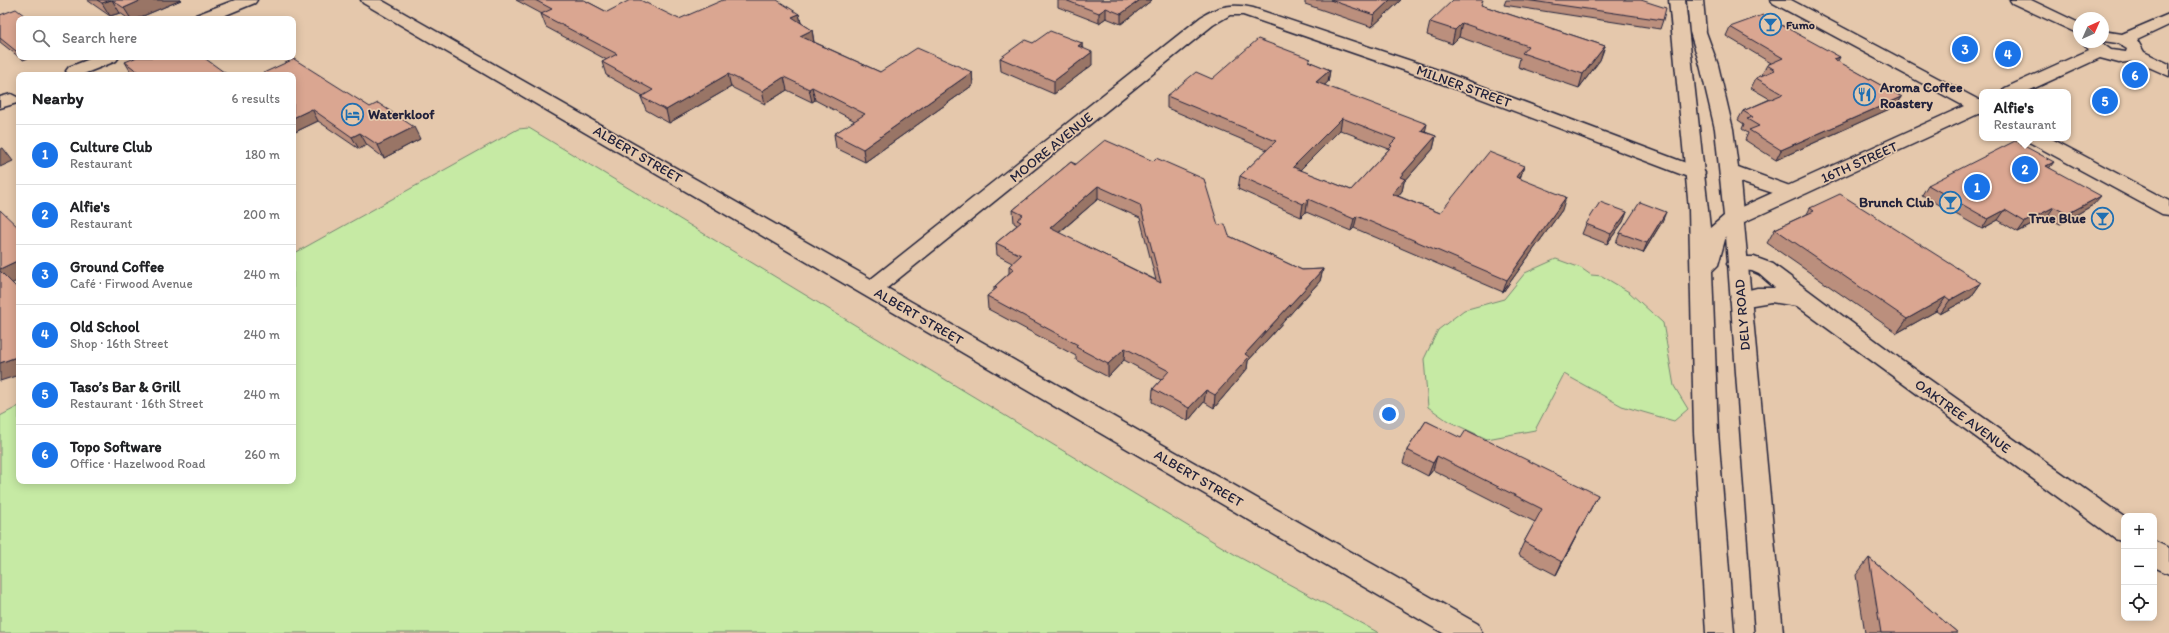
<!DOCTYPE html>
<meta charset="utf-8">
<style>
:root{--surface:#fff;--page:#f2f2f2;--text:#202124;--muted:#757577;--line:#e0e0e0;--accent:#1a73e8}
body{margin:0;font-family:Itim,sans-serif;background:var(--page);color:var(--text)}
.controls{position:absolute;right:12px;bottom:12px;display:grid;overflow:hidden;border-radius:8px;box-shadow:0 2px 10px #0003}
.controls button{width:36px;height:36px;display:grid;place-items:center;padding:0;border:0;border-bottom:1px solid var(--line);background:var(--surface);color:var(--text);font:20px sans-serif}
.compass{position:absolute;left:2073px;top:12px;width:36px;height:36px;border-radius:50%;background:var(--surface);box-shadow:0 2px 10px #0003;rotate:45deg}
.you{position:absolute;left:1389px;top:414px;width:14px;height:14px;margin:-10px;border:3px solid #fff;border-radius:50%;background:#1a73e8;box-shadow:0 0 0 6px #1a73e833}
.badge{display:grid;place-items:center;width:26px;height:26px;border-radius:50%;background:var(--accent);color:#fff;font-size:13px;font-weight:700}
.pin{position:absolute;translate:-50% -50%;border:2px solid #fff;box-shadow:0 1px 4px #0006}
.popup{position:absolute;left:1979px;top:89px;width:92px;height:52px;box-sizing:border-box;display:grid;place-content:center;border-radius:8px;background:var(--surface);filter:drop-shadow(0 1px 3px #0005);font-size:13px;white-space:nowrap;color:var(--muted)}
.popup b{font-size:15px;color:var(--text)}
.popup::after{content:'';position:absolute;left:50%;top:100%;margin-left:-8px;border:8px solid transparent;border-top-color:var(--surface)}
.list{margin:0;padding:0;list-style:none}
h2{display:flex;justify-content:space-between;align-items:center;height:52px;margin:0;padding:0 16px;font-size:17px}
h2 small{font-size:13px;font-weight:400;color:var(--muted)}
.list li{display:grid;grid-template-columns:26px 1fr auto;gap:12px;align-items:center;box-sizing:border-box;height:60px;padding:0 16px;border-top:1px solid var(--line)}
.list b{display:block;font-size:15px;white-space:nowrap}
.list p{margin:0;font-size:13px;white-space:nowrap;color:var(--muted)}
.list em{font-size:13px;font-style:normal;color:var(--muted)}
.icon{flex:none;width:22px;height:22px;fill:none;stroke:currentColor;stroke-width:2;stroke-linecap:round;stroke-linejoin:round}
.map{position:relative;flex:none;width:2169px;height:633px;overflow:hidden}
.search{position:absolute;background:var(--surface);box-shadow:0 2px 10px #0003;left:16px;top:16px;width:280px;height:44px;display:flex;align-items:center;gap:10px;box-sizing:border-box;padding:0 14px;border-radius:8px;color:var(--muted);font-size:15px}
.panel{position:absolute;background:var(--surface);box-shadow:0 2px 10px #0003;left:16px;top:72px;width:280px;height:412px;border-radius:8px}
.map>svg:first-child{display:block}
</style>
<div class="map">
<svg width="2169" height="633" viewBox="0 0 2169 633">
<rect width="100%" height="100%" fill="#e5c8ac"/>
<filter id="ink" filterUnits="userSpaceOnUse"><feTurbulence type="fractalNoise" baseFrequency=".025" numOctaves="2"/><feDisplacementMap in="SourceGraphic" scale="8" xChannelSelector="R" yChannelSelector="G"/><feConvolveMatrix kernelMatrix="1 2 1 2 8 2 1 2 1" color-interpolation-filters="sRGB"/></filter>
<g filter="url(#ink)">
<path fill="#c6eaa4" stroke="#748670" d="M 529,128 L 1239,557 L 1379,633 L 0,633 L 0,416 L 19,406 L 19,481 L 293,481 L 293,254 L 518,129 Z
M 1556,259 L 1581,268 L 1591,275 L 1602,276 L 1629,292 L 1663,323 L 1674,386 L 1688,409 L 1674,421 L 1622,406 L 1564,374 L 1535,430 L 1487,439 L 1448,421 L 1428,407 L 1424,359 L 1438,330 L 1464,310 L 1504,299 L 1525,273 Z"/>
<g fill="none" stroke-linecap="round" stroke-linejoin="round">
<defs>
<path id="minor" d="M 235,0 L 257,0 L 255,3 L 216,19 L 194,19 L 196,15 Z
M 361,0 L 381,0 L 871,279 L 1201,17 C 1218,6 1233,3 1253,8 L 1444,72 L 1702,169 L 1705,173 L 1702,177 L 1695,179 L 1688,177 L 1432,80 L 1243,15 L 1230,15 L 1213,25 L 887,288 L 1478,624 L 1482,633 L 1443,633 L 363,3 Z
M 1771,0 L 1791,0 L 1979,100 L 1982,100 L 1982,114 L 1978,114 L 1742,223 L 1735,225 L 1728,223 L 1725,218 L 1728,213 L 1964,106 L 1773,3 Z
M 2010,0 L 2031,0 L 2079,23 L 2079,34 L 2012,3 Z
M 2169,14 L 2169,25 L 2137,40 L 2144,52 L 2169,64 L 2169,76 L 2135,61 L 2119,63 L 2100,58 L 2026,92 L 2002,92 L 2005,88 L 2089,50 L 2083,42 L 2100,42 L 2111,50 L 2126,52 L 2127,49 L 2117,43 L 2103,41 L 2103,31 L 2122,34 Z
M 95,57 L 119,57 L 116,61 L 81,75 L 69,75 L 66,71 L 69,67 Z
M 11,94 L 19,98 L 17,103 L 0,108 L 0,97 Z
M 2027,138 L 2050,138 L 2169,201 L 2169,215 L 2162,214 L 2029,142 Z
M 1738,257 L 1754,257 L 1773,264 L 1899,358 L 2124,517 L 2124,542 L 2115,539 L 1797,306 L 1771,302 L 1741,307 L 1733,304 L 1730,299 L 1733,294 L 1757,288 L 1775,288 L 1759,274 L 1752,271 L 1731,269 L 1727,264 L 1731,259 Z
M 2154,541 L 2169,548 L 2169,574 L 2154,567 Z"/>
<path id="major" d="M 1669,0 L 1685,0 L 1710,228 L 1724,216 L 1715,129 L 1700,65 L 1690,32 L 1687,0 L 1703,0 L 1706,32 L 1718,65 L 1733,129 L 1738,167 L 1798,189 L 1801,193 L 1798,197 L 1791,199 L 1740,182 L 1783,633 L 1755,633 L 1726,236 L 1718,265 L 1712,271 L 1718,432 L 1734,633 L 1706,633 L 1694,432 L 1689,209 Z"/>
</defs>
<use href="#minor" stroke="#22223b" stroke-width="3"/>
<use href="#major" stroke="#22223b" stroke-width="3"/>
<use href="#minor" fill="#e5c8ac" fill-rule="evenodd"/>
<use href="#major" fill="#e5c8ac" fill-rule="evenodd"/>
</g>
<path fill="#bb8f7d" stroke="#22223b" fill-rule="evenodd" d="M 87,0 L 181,0 L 136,19 L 129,19 L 120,13 L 110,16 Z
M 516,0 L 584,0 L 607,12 L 679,19 L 799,14 L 801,23 L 812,30 L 814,42 L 880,72 L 972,72 L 973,85 L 865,162 L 836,148 L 834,134 L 855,121 L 815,100 L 812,102 L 787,90 L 765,104 L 731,87 L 669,123 L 646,110 L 641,97 L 643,96 L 606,75 L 602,62 L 607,60 L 546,27 L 541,14 L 542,14 Z
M 1058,0 L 1152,0 L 1121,24 L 1106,18 L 1099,23 L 1058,7 Z
M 1305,0 L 1401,0 L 1372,27 L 1305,4 Z
M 1506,0 L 1641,0 L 1663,20 L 1660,29 L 1504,5 Z
M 1481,5 L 1605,46 L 1600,60 L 1579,88 L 1518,67 L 1520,58 L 1459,37 L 1452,44 L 1427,35 L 1430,22 Z
M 0,15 L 19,19 L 19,57 L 0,42 Z
M 1730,27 L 1837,61 L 1902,97 L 1896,106 L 1776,160 L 1745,140 L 1748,133 L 1742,129 L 1744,124 L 1738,120 L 1743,111 L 1770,99 L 1751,88 L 1756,78 L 1763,75 L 1762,74 L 1767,65 L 1771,63 L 1726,36 Z
M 1033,43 L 1082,43 L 1082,48 L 1092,65 L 1054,94 L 1001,71 L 1000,58 Z
M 125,62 L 228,75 L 134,75 L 132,74 Z
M 1310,62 L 1330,70 L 1328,82 L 1324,85 L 1425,132 L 1436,136 L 1433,149 L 1404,182 L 1402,191 L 1398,196 L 1440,213 L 1524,166 L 1520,179 L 1562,210 L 1503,292 L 1354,228 L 1351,231 L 1306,212 L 1301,217 L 1238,189 L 1240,176 L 1267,150 L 1167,108 L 1167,96 L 1212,79 ZM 1340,130 L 1389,149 L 1351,190 L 1300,170 Z
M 293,75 L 420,139 L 384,158 L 367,145 L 359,149 L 318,121 L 293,133 Z
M 1071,162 L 1218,225 L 1229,236 L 1302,270 L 1323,269 L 1320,281 L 1248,361 L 1247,369 L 1214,408 L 1204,402 L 1188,421 L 1152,402 L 1153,389 L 1161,380 L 1124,360 L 1108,377 L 1076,360 L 1076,356 L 988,309 L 987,296 L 994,291 L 994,287 L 1009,273 L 1009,266 L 1012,263 L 997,255 L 996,243 L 1017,225 L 1014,223 L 1013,210 ZM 1098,199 L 1140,218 L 1156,280 L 1059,233 Z
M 2050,168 L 2093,205 L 2060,224 L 2047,217 L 2018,232 L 1998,220 L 1982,229 L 1922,195 L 1928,185 Z
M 1810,208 L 1981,283 L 1971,297 L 1940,314 L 1936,311 L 1897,333 L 1767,243 L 1775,229 L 1807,214 Z
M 1627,212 L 1623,222 L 1607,244 L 1582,234 L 1586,224 Z
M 1662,222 L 1643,253 L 1616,243 L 1620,233 Z
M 1426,421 L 1591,508 L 1556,575 L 1518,555 L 1524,542 L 1535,522 L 1433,470 L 1428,476 L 1403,463 L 1407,450 Z
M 1869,558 L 1958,633 L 1865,633 L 1856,575 Z"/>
<path fill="#997466" stroke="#22223b" d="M 111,0 L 112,0 L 120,13 L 110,16 L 102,3 Z
M 142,0 L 181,0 L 136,19 L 131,19 L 124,8 Z
M 1140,0 L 1152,0 L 1121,24 L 1121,14 Z
M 1390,0 L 1401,0 L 1372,27 L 1374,15 Z
M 1106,8 L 1106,18 L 1099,23 L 1099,13 Z
M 799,14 L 802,27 L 792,17 Z
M 1462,23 L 1459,37 L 1452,44 L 1455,30 Z
M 812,30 L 814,43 L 800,36 Z
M 1082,43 L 1082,57 L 1078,46 Z
M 1605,46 L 1600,60 L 1579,88 L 1583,74 Z
M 19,49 L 19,54 L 16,51 Z
M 1092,52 L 1092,65 L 1054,94 L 1054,81 Z
M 21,57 L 31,57 L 23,60 Z
M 1840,57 L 1835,67 L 1834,59 Z
M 1330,70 L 1328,82 L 1314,94 L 1316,82 Z
M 972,72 L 973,85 L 865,162 L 863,149 Z
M 728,74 L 731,87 L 669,123 L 666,110 Z
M 784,77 L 787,90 L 765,104 L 762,91 Z
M 812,87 L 815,100 L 812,102 L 809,89 Z
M 1902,97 L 1896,106 L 1776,160 L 1781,150 Z
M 312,109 L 318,121 L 293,133 L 293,118 Z
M 1342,118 L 1340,130 L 1291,179 L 1293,167 Z
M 1427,124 L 1424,137 L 1421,131 Z
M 414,127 L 420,139 L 384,158 L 378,145 Z
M 360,133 L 367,145 L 359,149 L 352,137 Z
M 1436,136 L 1433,149 L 1404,182 L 1402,191 L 1389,206 L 1392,194 L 1400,177 Z
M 3,148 L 13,161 L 0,167 L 0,149 Z
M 2054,162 L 2047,171 L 2046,166 Z
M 1524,166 L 1520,178 L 1512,190 L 1516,177 Z
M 1098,186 L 1098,199 L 1050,240 L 1050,228 Z
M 2101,196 L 2093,205 L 2060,224 L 2067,214 Z
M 1566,197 L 1562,210 L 1503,292 L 1507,280 Z
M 1308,199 L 1306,212 L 1301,217 L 1303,204 Z
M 2054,207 L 2047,217 L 2018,232 L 2025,222 Z
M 2005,210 L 1998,220 L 1982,229 L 1988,219 Z
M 1627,212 L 1623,222 L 1607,244 L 1611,234 Z
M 1666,212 L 1662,222 L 1643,253 L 1647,243 Z
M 1357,216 L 1354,228 L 1351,231 L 1354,219 Z
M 19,260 L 19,280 L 11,284 L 0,271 L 0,269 Z
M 1323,269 L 1320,281 L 1248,361 L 1247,369 L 1214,408 L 1215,395 L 1245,354 Z
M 1981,283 L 1971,297 L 1940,314 L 1950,300 Z
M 1946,297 L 1936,311 L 1897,333 L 1907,319 Z
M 1125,348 L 1124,360 L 1108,377 L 1108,364 Z
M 19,356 L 19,375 L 0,381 L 0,363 Z
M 1206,390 L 1204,402 L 1188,421 L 1189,408 Z
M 1437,456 L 1433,470 L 1428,476 L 1433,463 Z
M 1598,495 L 1591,508 L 1556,575 L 1562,562 Z"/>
<path fill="#daa691" stroke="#22223b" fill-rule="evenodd" d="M 97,0 L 111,0 L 102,3 Z
M 112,0 L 142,0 L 124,8 Z
M 535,0 L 584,0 L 607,12 L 630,0 L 640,0 L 679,19 L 723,0 L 777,0 L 799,14 L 792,17 L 812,30 L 800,36 L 880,72 L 917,48 L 972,72 L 863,149 L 834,134 L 865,114 L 812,87 L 809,89 L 784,77 L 762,91 L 728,74 L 666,110 L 641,97 L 653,90 L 602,62 L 617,54 L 541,14 L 552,9 Z
M 1065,0 L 1140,0 L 1121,14 L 1106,8 L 1099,13 Z
M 1330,0 L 1390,0 L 1374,15 Z
M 1453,0 L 1483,0 L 1481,5 L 1605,46 L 1583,74 L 1522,53 L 1528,46 L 1462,23 L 1455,30 L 1430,22 Z
M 1525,0 L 1641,0 L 1666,8 L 1663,20 Z
M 16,9 L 29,19 L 19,19 L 19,49 L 16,51 L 0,38 L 0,15 Z
M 1763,15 L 1840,57 L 1834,59 L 1902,97 L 1781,150 L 1749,130 L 1759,126 L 1747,119 L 1753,117 L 1743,111 L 1783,94 L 1756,78 L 1775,70 L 1767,65 L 1783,58 L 1730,27 Z
M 1050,31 L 1082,43 L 1078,46 L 1092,52 L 1054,81 L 1000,58 L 1025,40 L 1033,43 Z
M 1258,39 L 1311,59 L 1308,61 L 1330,70 L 1316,82 L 1427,124 L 1421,131 L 1436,136 L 1400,177 L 1405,179 L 1392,194 L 1440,213 L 1489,152 L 1524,166 L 1516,177 L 1566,197 L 1507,280 L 1357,216 L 1354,219 L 1308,199 L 1303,204 L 1240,176 L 1276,141 L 1167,96 L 1196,72 L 1212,79 ZM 1342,118 L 1396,139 L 1390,145 L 1392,146 L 1351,190 L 1293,167 Z
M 137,57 L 203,57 L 228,75 L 142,75 L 125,62 Z
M 294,59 L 370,107 L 378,103 L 414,127 L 378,145 L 360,133 L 352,137 L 312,109 L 293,118 L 293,75 L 259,75 Z
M 1105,140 L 1153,161 L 1156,158 L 1204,179 L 1218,225 L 1225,224 L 1229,236 L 1302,270 L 1323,269 L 1245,354 L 1249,357 L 1215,395 L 1206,390 L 1189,408 L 1153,389 L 1169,371 L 1125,348 L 1108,364 L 1076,347 L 1078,345 L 987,296 L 997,288 L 994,287 L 1014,269 L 1009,266 L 1021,255 L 996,243 L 1021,222 L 1017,220 L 1023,215 L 1013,210 L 1071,162 L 1075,165 ZM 1098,186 L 1140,205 L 1161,283 L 1050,228 Z
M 2015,141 L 2054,162 L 2046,166 L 2101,196 L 2067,214 L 2054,207 L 2025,222 L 2005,210 L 1988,219 L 1928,185 Z
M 1840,194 L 1981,283 L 1950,300 L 1946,297 L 1907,319 L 1775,229 L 1814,211 L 1810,208 Z
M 1600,202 L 1627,212 L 1611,234 L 1586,224 Z
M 1640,202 L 1666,212 L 1647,243 L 1620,233 Z
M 0,210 L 19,228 L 19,260 L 0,269 Z
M 0,271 L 19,290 L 19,356 L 0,363 Z
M 1426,421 L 1461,438 L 1466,430 L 1598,495 L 1562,562 L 1524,542 L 1542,509 L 1437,456 L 1433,463 L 1407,450 Z
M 1869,558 L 1958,633 L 1881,633 Z"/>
</g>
<defs>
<symbol id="bar-ring" viewBox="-11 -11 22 22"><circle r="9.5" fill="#e5c8ac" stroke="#1f6fb2" stroke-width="1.5"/><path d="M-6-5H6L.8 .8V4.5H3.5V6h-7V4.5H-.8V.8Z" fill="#1f6fb2"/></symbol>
<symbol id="restaurant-ring" viewBox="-11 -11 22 22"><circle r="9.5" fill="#e5c8ac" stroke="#1f6fb2" stroke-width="1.5"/><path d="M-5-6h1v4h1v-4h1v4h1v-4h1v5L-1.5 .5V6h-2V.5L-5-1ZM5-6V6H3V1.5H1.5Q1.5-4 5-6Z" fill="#1f6fb2"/></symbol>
<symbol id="hotel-ring" viewBox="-11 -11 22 22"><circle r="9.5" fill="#e5c8ac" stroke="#1f6fb2" stroke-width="1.5"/><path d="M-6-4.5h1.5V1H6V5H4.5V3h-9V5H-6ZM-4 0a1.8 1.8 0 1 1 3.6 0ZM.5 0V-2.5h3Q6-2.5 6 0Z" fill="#1f6fb2"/></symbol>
</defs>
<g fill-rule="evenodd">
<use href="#bar-ring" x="1758" y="12" width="25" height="25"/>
<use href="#restaurant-ring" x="1852" y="82" width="25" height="25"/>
<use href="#hotel-ring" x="340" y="102" width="25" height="25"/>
<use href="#bar-ring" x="1938" y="190" width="25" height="25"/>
<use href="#bar-ring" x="2090" y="206" width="25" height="25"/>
</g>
<g text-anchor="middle" stroke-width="3.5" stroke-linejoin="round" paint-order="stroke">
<g font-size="12" font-weight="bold" fill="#22223b" stroke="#e5c8ac" text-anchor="start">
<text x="1786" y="29">Fumo</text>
</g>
<g font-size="14" fill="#22223b" stroke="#e5c8ac">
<text transform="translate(1464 86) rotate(20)" y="5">MILNER STREET</text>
<text transform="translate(1051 147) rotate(-39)" y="5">MOORE AVENUE</text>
<text transform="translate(638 154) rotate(30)" y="5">ALBERT STREET</text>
<text transform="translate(1859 162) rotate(-24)" y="5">16TH STREET</text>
<text transform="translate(1742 315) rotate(-95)" y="5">DELY ROAD</text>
<text transform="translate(919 316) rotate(30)" y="5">ALBERT STREET</text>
<text transform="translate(1963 416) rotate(36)" y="5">OAKTREE AVENUE</text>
<text transform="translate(1199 478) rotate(30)" y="5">ALBERT STREET</text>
</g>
<g font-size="14" font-weight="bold" fill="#22223b" stroke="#e5c8ac" text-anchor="start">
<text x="1880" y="92">Aroma Coffee<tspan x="1880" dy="16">Roastery</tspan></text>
<text x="368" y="119">Waterkloof</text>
<text x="1934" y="207" text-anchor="end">Brunch Club</text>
<text x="2086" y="223" text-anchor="end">True Blue</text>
</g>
</g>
</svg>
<div class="controls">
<button>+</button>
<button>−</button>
<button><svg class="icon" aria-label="locate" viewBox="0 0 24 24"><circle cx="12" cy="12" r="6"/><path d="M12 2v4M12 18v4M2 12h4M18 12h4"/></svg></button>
</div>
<svg class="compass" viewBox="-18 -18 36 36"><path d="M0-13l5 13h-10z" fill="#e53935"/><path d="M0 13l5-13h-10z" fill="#757577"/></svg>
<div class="you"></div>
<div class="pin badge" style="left:1977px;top:187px">1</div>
<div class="pin badge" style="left:2025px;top:169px">2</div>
<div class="popup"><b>Alfie's</b>Restaurant</div>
<div class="pin badge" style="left:1965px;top:49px">3</div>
<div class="pin badge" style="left:2008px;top:54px">4</div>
<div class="pin badge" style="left:2105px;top:101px">5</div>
<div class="pin badge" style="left:2135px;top:75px">6</div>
<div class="search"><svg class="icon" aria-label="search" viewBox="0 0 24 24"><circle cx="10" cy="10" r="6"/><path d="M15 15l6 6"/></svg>Search here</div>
<section class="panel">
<h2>Nearby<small>6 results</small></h2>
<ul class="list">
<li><span class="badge">1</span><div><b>Culture Club</b><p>Restaurant</p></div><em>180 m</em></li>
<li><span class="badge">2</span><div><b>Alfie's</b><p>Restaurant</p></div><em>200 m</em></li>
<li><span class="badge">3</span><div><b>Ground Coffee</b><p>Café · Firwood Avenue</p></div><em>240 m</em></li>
<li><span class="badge">4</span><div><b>Old School</b><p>Shop · 16th Street</p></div><em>240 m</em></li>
<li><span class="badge">5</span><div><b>Taso’s Bar &amp; Grill</b><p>Restaurant · 16th Street</p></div><em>240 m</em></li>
<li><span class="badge">6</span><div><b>Topo Software</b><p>Office · Hazelwood Road</p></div><em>260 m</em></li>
</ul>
</section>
</div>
